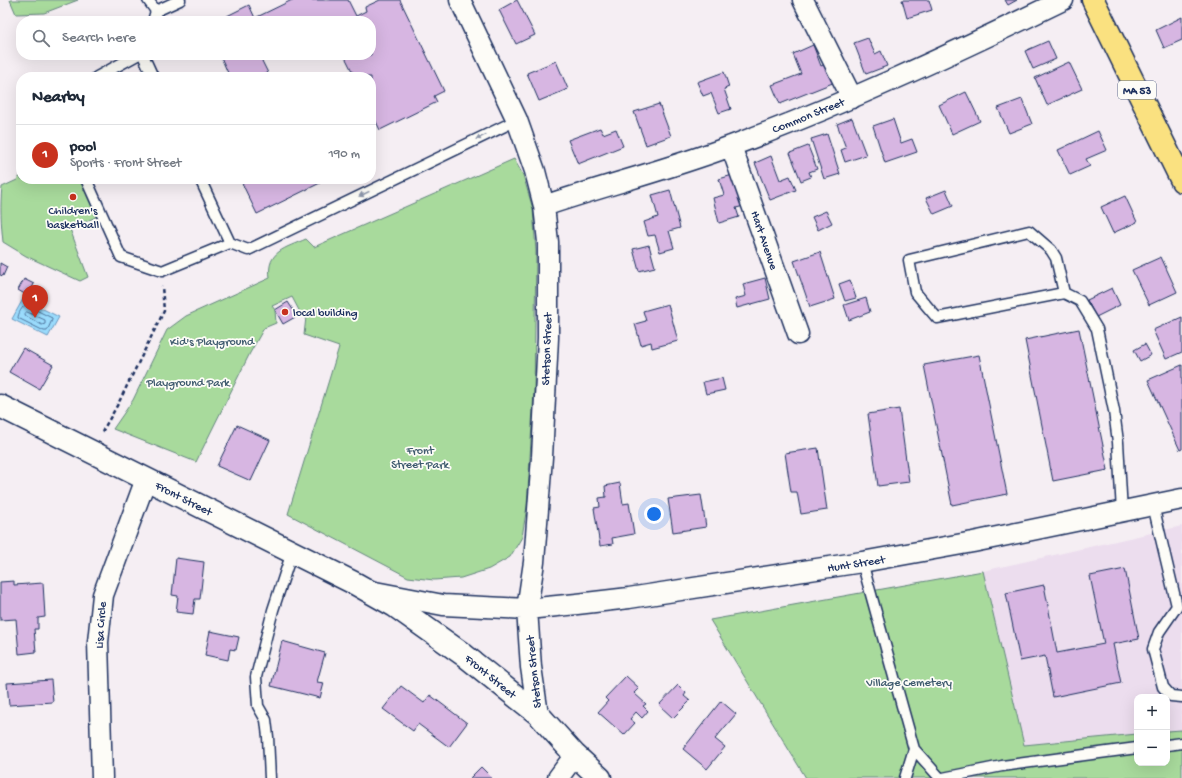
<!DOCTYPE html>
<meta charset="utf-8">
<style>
:root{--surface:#fff;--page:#f2f2f3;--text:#1f2937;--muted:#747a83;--line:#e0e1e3;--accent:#c8321e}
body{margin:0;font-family:"Gochi Hand",sans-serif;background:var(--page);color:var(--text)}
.controls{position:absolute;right:12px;bottom:12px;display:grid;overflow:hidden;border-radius:8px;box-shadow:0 4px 16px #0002}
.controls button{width:36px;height:36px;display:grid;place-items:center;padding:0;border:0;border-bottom:1px solid var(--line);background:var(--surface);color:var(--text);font:20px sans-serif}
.you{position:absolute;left:654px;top:514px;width:14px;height:14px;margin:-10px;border:3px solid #fff;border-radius:50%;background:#1a73e8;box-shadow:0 0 0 6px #1a73e833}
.badge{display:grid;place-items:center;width:26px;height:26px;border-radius:50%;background:var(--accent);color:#fff;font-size:13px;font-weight:700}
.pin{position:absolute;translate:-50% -33px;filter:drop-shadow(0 1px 2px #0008)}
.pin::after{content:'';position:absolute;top:21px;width:14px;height:12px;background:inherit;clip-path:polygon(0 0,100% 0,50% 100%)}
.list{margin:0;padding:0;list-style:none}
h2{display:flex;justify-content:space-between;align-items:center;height:52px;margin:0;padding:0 16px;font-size:17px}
h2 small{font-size:13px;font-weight:400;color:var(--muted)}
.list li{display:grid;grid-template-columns:26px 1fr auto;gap:12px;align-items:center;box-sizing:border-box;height:60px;padding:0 16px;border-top:1px solid var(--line)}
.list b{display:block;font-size:15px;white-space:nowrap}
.list p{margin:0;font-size:13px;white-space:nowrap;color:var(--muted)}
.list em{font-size:13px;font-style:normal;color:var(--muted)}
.icon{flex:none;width:22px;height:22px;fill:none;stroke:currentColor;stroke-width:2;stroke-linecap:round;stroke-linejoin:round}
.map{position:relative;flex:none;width:1182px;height:778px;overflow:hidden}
.search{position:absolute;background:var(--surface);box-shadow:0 4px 16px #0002;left:16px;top:16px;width:360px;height:44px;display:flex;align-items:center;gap:10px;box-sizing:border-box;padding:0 14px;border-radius:16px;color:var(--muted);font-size:15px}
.panel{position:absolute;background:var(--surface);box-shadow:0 4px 16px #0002;left:16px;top:72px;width:360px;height:112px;border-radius:16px}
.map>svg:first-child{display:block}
</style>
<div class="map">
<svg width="1182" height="778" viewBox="0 0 1182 778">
<rect width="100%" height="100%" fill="#f5eef3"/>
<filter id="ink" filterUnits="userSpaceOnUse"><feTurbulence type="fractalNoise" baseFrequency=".025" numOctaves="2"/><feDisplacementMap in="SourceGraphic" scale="8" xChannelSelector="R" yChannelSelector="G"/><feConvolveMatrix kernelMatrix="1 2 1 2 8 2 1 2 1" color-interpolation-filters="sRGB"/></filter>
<g filter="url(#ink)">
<path fill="#ecddee" d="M 1182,526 L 1182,730 L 1167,731 L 1167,697 L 1137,697 L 1137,734 L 1024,745 L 983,571 Z"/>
<path fill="#a8da9c" stroke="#62847d" d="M 10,0 L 78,0 L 44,13 L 16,14 Z
M 514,159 L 523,175 L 533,209 L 536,252 L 534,391 L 527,506 L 522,537 L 510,557 L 489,569 L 461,578 L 434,580 L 408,577 L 288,514 L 339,347 L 304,335 L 306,317 L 301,314 L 292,297 L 272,306 L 275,310 L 276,323 L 264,328 L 250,353 L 196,462 L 113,429 L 133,400 L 167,330 L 186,316 L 270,278 C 266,251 286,248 306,239 L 314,247 Z
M 21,175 L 21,179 L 84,179 L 100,215 L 70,229 L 88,277 L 80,281 L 26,256 L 3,242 C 1,223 0,206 2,187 L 17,180 Z
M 983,571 L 1024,745 L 1137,734 L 1137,763 L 1167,763 L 1167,731 L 1182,730 L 1182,778 L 806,778 L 710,620 Z"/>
<path fill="#9adbfc" stroke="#6796bd" d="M 23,299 L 59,317 L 48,337 L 12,319 Z"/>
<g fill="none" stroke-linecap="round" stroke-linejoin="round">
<path stroke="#4e749d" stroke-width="1" d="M 26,305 L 52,318 L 52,320 L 47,331 L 44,331 L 18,318 C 18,314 22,306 26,305 Z
M 27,312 L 45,320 L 45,324 L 42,325 L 26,316 L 25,314 Z"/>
</g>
<path fill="#d7b6e2" stroke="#1b2f5e" d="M 292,0 L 348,0 L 356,16 L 366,11 L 365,7 L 380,0 L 400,0 L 444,91 L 434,96 L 437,102 L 380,130 L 371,111 L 371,77 L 355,77 L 344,55 L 371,55 L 371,21 L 230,21 L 227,16 L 249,5 L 255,18 Z
M 517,0 L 535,35 L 516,44 L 499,10 Z
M 902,0 L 929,0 L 932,10 L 907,18 Z
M 1005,0 L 1017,0 L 1008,5 Z
M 1182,17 L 1182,40 L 1164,48 L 1156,30 Z
M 868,38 L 875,54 L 881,51 L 887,66 L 866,74 L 854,43 Z
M 1048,41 L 1056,59 L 1033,69 L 1025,51 Z
M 813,45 L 821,66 L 827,63 L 835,82 L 780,104 L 772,85 L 801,74 L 793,54 Z
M 220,55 L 274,55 L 262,61 L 268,73 L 260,77 L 219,77 L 228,73 Z
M 556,61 L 568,89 L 539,101 L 527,73 Z
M 1069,62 L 1082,89 L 1047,105 L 1035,78 Z
M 724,72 L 729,87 L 724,89 L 731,109 L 719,113 L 711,93 L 703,96 L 697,82 Z
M 966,92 L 980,121 L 952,134 L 939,105 Z
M 1022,99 L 1032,124 L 1009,133 L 998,108 Z
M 659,104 L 671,136 L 646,145 L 634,112 Z
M 852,118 L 866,155 L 845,162 L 841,150 L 846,148 L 837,124 Z
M 893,119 L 901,143 L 912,139 L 917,152 L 885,163 L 873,126 Z
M 600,128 L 603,134 L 616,129 L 623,146 L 578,164 L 568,140 Z
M 1098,131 L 1107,150 L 1086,159 L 1090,166 L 1070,175 L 1058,150 Z
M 827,134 L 840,174 L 824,179 L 811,139 Z
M 808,146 L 817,169 L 809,172 L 811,177 L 801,181 L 790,153 Z
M 771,156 L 780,180 L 790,176 L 796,190 L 770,200 L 755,163 Z
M 736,174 L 744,206 L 736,208 L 739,217 L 719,223 L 713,198 L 724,195 L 719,179 Z
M 240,179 L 318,179 L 320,183 L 257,214 Z
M 670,190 L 680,228 L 669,231 L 674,248 L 660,252 L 655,235 L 648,236 L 644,222 L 658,217 L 652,195 Z
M 946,190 L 953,206 L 934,214 L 926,198 Z
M 1125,196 L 1137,222 L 1113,233 L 1101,207 Z
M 826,211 L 832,223 L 818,230 L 812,217 Z
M 649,245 L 655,267 L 639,271 L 633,249 Z
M 820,252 L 835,299 L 810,307 L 794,261 Z
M 1161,257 L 1177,292 L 1149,305 L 1132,270 Z
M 0,263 L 7,267 L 3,276 L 0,275 Z
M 765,278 L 770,299 L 737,308 L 735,299 L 746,296 L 743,284 Z
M 24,279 L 34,284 L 32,288 L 41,293 L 36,301 L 18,290 Z
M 850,280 L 856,298 L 845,301 L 839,284 Z
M 1112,288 L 1120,305 L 1096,317 L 1087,300 Z
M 866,298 L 870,312 L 849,320 L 844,305 Z
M 288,302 L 297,316 L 283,324 L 275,310 Z
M 668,304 L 678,341 L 652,348 L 651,342 L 641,345 L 635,324 L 646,321 L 643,311 Z
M 1182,317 L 1182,352 L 1166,359 L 1153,330 Z
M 1079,329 L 1108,470 L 1053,481 L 1025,340 Z
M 1145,344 L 1151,355 L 1140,361 L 1134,350 Z
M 23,348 L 53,365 L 39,389 L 9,372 Z
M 979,355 L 1007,494 L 952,505 L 924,365 Z
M 1182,365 L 1182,449 L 1180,450 L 1148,380 Z
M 722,378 L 725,390 L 706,394 L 703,382 Z
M 899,409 L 909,482 L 878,486 L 868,414 Z
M 237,425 L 270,440 L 251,481 L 217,466 Z
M 818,448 L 827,510 L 801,514 L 797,492 L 791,492 L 785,453 Z
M 620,483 L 623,504 L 629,503 L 634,534 L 612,538 L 613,544 L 600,546 L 594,508 L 600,507 L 599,498 L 606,497 L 605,486 Z
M 701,495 L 706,527 L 673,532 L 668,499 Z
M 176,558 L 204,562 L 200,599 L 195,599 L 193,614 L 176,612 L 178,596 L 172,595 Z
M 1125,569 L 1139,639 L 1113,644 L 1121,683 L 1053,697 L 1045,656 L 1020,661 L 1006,593 L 1044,585 L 1057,653 L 1104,644 L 1090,576 Z
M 14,581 L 14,585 L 43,583 L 45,617 L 38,618 L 38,629 L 34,629 L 36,652 L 19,654 L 16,619 L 0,620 L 0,582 Z
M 210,631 L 239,637 L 236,650 L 230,649 L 228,660 L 205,655 Z
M 282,641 L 325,653 L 317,682 L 324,683 L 320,698 L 271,686 Z
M 626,676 L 639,688 L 634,693 L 646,704 L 643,706 L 648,711 L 642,718 L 636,712 L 630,719 L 635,723 L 624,735 L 598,712 L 608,701 L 605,698 Z
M 51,680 L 53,702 L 9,705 L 7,683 Z
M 678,685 L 686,693 L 684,696 L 690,701 L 673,718 L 659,705 Z
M 401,686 L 424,703 L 430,695 L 467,723 L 449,747 L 418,724 L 413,731 L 383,709 Z
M 721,701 L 736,714 L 715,739 L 725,747 L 707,769 L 683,749 Z
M 481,767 L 492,778 L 470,778 Z"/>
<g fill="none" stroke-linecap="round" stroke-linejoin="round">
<defs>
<path id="lane" d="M 148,0 L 156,11
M 153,21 L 156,11 L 180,0
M 143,55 L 153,77
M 97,77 L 137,55
M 86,179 L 121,257 L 162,271 L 230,243
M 200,179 L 230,243 L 248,250 L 517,120
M 1064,293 L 1056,258 L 1051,250 L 1029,231 L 909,260 L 915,292 L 937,318 L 1064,293 L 1080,301 L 1097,329 L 1114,411 L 1118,442 L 1122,512
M 1153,505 L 1177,606 L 1159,632 L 1153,649 L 1163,687 L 1171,696 L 1182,697
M 862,562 L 914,749 L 940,778
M 1167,745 L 1182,743
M 270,778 L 268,737 L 266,720 L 258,706 L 256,677 L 273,610 L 292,552
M 905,778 L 914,749
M 943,778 L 1002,766 L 1137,748"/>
<path id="street" d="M 460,0 L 517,120 L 535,171 L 544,206 L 548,242 L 548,338 L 542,457 L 534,562 L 527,609 L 531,667 L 538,714
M 803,0 L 852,98
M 731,146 L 798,334
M 544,206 C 606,185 670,169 731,146 C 845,104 954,53 1063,0
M 375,592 L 443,605 L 527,609 L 577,604 L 629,598 L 862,562 L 973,542 L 1182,499
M 102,778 L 98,642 L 103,595 L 146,479
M 558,778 L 575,755"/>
<path id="secondary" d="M 0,406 L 356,584 L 395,606 L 464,655 L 538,714 L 575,755 L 600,778"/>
<path id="primary" d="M 1093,0 L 1182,181"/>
</defs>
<use href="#lane" stroke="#1b2f5e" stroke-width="13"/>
<use href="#street" stroke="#1b2f5e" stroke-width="23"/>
<use href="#secondary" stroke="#1b2f5e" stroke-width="25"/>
<use href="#primary" stroke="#1b2f5e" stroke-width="25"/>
<path stroke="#1b2f5e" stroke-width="2.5" stroke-dasharray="4 3" stroke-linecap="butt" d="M 102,432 L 118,404 L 164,311 L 162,286"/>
<use href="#lane" stroke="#fdfcf7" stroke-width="10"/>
<use href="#street" stroke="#fdfcf7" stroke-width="20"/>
<use href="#secondary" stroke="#fdfcf7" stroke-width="22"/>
<use href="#primary" stroke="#fae180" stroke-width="22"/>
</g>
<defs><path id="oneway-solid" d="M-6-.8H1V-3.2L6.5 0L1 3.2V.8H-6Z"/></defs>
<g fill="#8c96aa">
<use href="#oneway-solid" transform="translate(481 137) rotate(154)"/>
<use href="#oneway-solid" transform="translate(364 194) rotate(154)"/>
</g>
</g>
<g fill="#c8321e" stroke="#fdfcf7" stroke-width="1.5">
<circle cx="73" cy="197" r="4"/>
<circle cx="285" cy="312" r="4"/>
</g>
<g text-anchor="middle" stroke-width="3.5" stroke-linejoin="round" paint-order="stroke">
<rect fill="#fdfcf7" stroke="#5f6c8c" stroke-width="1" x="1118" y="81" width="38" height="18" rx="3"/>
<g font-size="11" font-weight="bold" fill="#1b2f5e">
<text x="1137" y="94">MA 53</text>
</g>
<g font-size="12" fill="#1b2f5e" stroke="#fdfcf7">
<text transform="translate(808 115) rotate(-22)" y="4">Common Street</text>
<text transform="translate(765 240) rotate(71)" y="4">Hart Avenue</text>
<text transform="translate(546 349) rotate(-88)" y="4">Stetson Street</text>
<text transform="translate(184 498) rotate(27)" y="4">Front Street</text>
<text transform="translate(856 563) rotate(-9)" y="4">Hunt Street</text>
<text transform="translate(100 625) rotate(-86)" y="4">Lisa Circle</text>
<text transform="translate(533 672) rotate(-96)" y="4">Stetson Street</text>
<text transform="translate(491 676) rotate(39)" y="4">Front Street</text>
</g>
<g font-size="12" fill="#1b2f5e" stroke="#fdfcf7">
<text x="73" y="214">Children's<tspan x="73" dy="14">basketball</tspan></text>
<text x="293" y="316" text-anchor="start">local building</text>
</g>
<g font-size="12" fill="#3e5a6e" stroke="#fdfcf7">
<text x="212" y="345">Kid's Playground</text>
<text x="188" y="386">Playground Park</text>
<text x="420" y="454">Front<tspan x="420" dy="14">Street Park</tspan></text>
<text x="909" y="686">Village Cemetery</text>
</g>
</g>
</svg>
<div class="controls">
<button>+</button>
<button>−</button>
</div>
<div class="you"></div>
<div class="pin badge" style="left:35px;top:318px">1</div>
<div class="search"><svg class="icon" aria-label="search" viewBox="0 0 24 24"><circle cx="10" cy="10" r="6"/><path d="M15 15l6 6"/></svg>Search here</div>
<section class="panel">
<h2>Nearby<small></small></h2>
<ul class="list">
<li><span class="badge">1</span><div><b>pool</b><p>Sports · Front Street</p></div><em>190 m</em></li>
</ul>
</section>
</div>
